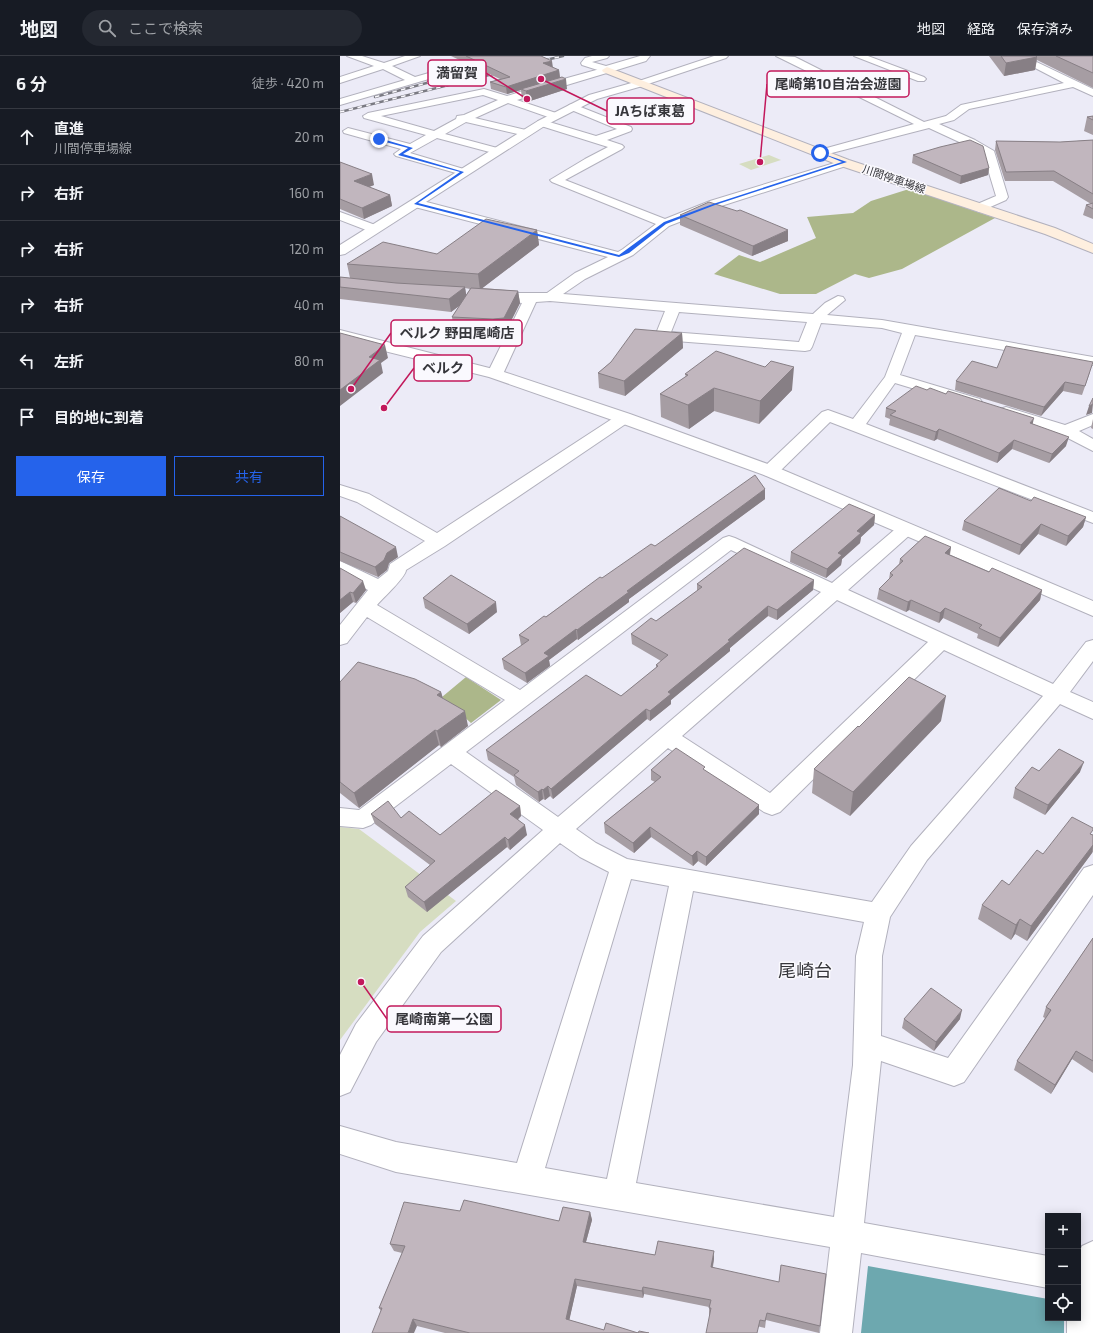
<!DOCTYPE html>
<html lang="ja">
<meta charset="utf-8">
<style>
:root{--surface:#171b24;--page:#242831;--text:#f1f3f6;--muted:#9ea1a6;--line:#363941;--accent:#2563eb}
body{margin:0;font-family:"Exo 2","Noto Sans JP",sans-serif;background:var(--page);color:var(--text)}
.controls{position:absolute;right:12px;bottom:12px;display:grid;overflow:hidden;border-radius:0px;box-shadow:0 2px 10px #0003}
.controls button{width:36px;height:36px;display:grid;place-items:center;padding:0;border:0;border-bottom:1px solid var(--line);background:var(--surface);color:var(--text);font:20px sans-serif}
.stop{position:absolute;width:12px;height:12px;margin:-9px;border:3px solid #2563eb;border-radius:50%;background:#fff}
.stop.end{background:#2563eb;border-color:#fff;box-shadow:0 1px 4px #0008}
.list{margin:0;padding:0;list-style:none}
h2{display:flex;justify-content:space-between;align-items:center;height:52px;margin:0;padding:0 16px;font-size:17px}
h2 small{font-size:13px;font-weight:400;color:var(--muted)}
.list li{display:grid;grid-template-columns:26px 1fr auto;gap:12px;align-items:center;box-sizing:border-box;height:56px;padding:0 16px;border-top:1px solid var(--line)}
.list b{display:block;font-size:15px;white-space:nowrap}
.list p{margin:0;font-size:13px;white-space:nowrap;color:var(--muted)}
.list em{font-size:13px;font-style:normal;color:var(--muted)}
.actions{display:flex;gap:8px;padding:12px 16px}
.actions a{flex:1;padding:9px 0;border:1px solid var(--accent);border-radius:0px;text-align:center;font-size:14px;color:var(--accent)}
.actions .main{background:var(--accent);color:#fff}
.icon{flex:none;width:22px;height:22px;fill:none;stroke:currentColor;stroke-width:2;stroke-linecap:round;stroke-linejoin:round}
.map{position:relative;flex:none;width:753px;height:1277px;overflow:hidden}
header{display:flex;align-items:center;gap:24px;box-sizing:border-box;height:56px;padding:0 20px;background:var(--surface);border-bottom:1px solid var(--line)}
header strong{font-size:19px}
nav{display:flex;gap:22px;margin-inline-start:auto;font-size:14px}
.search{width:280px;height:36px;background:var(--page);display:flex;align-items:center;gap:10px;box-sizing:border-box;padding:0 14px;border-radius:22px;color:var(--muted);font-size:15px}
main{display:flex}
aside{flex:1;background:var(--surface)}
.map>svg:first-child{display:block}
</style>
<header>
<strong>地図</strong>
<div class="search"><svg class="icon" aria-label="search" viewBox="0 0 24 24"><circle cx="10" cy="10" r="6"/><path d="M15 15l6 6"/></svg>ここで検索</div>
<nav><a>地図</a><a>経路</a><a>保存済み</a></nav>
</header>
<main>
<aside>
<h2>6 分<small>徒歩 · 420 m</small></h2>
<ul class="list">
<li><svg class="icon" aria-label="ahead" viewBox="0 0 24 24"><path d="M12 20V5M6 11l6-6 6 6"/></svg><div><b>直進</b><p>川間停車場線</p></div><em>20 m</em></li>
<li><svg class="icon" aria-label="right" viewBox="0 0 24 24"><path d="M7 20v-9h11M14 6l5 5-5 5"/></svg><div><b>右折</b></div><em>160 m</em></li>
<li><svg class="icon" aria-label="right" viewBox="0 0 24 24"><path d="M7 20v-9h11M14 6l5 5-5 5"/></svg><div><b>右折</b></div><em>120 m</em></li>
<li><svg class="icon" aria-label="right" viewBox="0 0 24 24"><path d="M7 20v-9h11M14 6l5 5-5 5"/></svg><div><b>右折</b></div><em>40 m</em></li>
<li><svg class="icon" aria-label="left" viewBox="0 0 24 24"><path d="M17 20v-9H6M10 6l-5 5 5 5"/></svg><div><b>左折</b></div><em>80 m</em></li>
<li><svg class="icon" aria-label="arrive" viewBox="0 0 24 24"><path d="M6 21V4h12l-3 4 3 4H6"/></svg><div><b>目的地に到着</b></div></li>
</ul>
<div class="actions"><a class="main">保存</a><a>共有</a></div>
</aside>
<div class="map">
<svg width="753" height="1277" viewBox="0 0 753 1277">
<rect width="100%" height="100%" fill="#ecebf7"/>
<path fill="#d6ddc1" d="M 429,99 L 441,104 L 411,114 L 399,108 Z
M 0,771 L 19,773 L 116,845 L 80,876 L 0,984 Z"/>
<path fill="#acb78a" d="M 569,133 L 655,162 L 562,213 L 529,222 L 515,218 L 476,238 L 440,238 L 374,218 L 399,199 L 420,206 L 476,182 L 467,161 L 513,157 L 531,145 Z
M 126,621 L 161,644 L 131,667 L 102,641 Z"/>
<path fill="#6da8af" d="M 528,1210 L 708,1243 L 708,1262 L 724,1262 L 724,1277 L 521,1277 Z"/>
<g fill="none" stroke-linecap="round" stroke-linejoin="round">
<defs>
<path id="minor" d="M 7,0 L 22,0 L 44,7 L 65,0 L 80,0 L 52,10 L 75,21 L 120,8 L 125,11 L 123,13 L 0,49 L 0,43 L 65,24 L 43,13 L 0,27 L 0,21 L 34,10 Z
M 374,0 L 388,0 L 386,2 L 302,30 L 297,27 L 299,25 Z
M 436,0 L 455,1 L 584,66 L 606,60 L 621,49 L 724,27 L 672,0 L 684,0 L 753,33 L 753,40 L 733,31 L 629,53 L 614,64 L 599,68 L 635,84 L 654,95 L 668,141 L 666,144 L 639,156 L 633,152 L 635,149 L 656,140 L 643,97 L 589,72 L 480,100 L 476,99 L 474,97 L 476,95 L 574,68 Z
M 514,0 L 528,0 L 584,21 L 586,23 L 584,25 L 578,25 Z
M 267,11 L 272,14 L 270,16 L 177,44 L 219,58 L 220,60 L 219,62 L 211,62 L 168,47 L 135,62 L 190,75 L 191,77 L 190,79 L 186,80 L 126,66 L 105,78 L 161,93 L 163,95 L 161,97 L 157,98 L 97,82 L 70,97 L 127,114 L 129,116 L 127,118 L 123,119 L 56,100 L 54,98 L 61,93 L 4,77 L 3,75 L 8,72 L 70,88 L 86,79 L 24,62 L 23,60 L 28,57 L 144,33 L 167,40 L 202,29 ZM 143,39 L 158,44 L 124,59 L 117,60 L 116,63 L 94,75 L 41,60 Z
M 233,48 L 291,71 L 292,73 L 291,75 L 267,84 L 282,89 L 284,91 L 282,93 L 225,124 L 325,163 L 370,145 L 501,105 L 505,104 L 511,107 L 509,109 L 378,151 L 329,170 L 293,199 L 245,223 L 223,238 L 473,258 L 485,247 L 498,240 L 503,241 L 505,244 L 487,259 L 542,264 L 753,301 L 753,309 L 575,279 L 560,319 L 640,343 L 642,346 L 640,349 L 634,351 L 555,327 L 526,368 L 753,456 L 753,467 L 490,366 L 436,419 L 430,420 L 424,419 L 422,415 L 424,411 L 482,356 L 488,354 L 513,363 L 545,321 L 562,277 L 542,272 L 481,267 L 472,291 L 470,294 L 465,295 L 322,284 L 317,283 L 315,280 L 325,255 L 210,245 L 196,246 L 163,318 L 160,321 L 150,321 L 147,318 L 182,247 L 145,243 L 143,240 L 145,237 L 207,237 L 235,217 L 268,201 L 71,150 L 69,147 L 75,143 L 278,196 L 283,193 L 316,168 L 212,126 L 210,124 L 245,103 L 268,91 L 198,69 L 197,67 L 198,65 L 206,65 L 256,80 L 277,73 L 229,53 L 228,51 L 229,49 ZM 339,256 L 467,266 L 459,286 L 331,276 Z
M 0,156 L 38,170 L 40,173 L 34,177 L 0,164 Z
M 666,351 L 725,369 L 753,358 L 753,369 L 739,375 L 753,383 L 753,395 L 720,378 L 660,359 L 658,356 L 660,353 Z
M 284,357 L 290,359 L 292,362 L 290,365 L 105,490 L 66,514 C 66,521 43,542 37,549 L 180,634 L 383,482 L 389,480 L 395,482 L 492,527 L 560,469 L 566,468 L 572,469 L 575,473 L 572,477 L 508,534 L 713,628 L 746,586 L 753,584 L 753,605 L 730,636 L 753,646 L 753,663 L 720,648 L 587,804 L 550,861 L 542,900 L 541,980 L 608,1002 L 744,812 L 753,809 L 753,839 L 624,1026 L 614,1030 L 541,1005 L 524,1167 L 708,1200 L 708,1232 L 521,1197 L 512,1277 L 480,1277 L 490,1191 L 56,1116 L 0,1098 L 0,1070 L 56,1086 L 177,1107 L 269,816 L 240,801 L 220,787 L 101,896 L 36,986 L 10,1036 L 0,1040 L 0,999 L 16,968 L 83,880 L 203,774 L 111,708 L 31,769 L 23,772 L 0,770 L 0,752 L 19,754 L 165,644 L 27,561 L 7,587 L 0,589 L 0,569 L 28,534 L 0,519 L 0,505 L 38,523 L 48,515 L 50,508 L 85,485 L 17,446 L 0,440 L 0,429 L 29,438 L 97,477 L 278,359 ZM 391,494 L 481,536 L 218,761 L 126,696 ZM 497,544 L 588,586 L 430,737 L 342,680 ZM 604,594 L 703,640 L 571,790 L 532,846 L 287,803 L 256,787 L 236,773 L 328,692 L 424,756 L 432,759 L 440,756 ZM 291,823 L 329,830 L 267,1123 L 205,1112 ZM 353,835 L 524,866 L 516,900 L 513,1009 L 494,1161 L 296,1127 Z
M 753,1185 L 753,1277 L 727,1277 L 727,1262 L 738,1262 L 738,1198 L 742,1190 Z"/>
<path id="tertiary" d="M 252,0 L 269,0 L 267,2 L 252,6 L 266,10 L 300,0 L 310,0 L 306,5 L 267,17 L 242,9 L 241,7 L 245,2 Z
M 302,24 L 306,25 L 307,27 L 306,29 L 257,43 L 206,69 L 5,198 L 0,199 L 0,189 L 198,65 L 249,39 Z
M 0,274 L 161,315 L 290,358 L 436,411 L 753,545 L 753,560 L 424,419 L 278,366 L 149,321 L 0,284 Z"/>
<path id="secondary" d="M 267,11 L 509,104 L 715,172 L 753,188 L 753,197 L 705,178 L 501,110 L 263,16 L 262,14 Z"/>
</defs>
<use href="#minor" stroke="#b2b1bd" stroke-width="2"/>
<use href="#tertiary" stroke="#b2b1bd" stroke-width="2"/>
<use href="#secondary" stroke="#b2b1bd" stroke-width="2"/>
<use href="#minor" fill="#fff" fill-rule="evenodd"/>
<use href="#tertiary" fill="#fff" fill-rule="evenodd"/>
<use href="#secondary" fill="#feefdf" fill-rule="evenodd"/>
<defs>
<path id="rail" d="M 197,6 L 223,0
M 35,41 L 149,10
M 0,56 L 161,16"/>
</defs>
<use href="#rail" stroke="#7a7a82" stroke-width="2.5"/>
<use href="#rail" stroke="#faf9fe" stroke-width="1.5" stroke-dasharray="4.5" stroke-linecap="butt"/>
</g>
<path fill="#a69da3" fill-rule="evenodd" d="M 111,0 L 201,0 L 213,12 L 219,14 L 220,22 L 227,33 L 187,46 L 182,44 L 181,34 L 167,38 L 151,33 L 150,26 L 160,23 Z
M 649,0 L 753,0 L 753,32 L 697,4 L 695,14 L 664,20 Z
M 753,60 L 753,79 L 744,75 L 747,61 Z
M 753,84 L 753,163 L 743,159 L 746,149 L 751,148 L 713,125 L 665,125 L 655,94 L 656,85 L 720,86 Z
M 573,99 L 649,112 L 648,119 L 620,128 L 572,107 Z
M 0,106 L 34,129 L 29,131 L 50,139 L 52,150 L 24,163 L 0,153 Z
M 340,159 L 448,185 L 412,200 L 340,169 Z
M 197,174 L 199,189 L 142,232 L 178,235 L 180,247 L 166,275 L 155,276 L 114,274 L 112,261 L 119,250 L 111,256 L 0,243 L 0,221 L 10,222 L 7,208 L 97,198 ZM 125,232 L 130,233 L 126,239 Z
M 342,277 L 343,292 L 285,340 L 259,332 L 258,317 L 271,306 Z
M 657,312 L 750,316 L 742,339 L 723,335 L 701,360 L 615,334 L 616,325 Z
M 345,318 L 452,334 L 419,368 L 374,355 L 349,373 L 321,361 L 320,338 L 346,321 Z
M 587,334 L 606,338 L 693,368 L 726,390 L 709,407 L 672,393 L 657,407 L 597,383 L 594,385 L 549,369 L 550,363 L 545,361 L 546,352 Z
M 753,363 L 753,373 L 751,372 Z
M 425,433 L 425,443 L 289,543 L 289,546 L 238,584 L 237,583 L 209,604 L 210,610 L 187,627 L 164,613 L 162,603 L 182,589 L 181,589 L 179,579 L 262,522 L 315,490 Z
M 691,445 L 746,461 L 743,471 L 726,490 L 698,478 L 679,499 L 622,474 L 624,465 Z
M 535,459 L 534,469 L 521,481 L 520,487 L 502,503 L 501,509 L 486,522 L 450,506 L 451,496 Z
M 0,460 L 58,501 L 49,507 L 47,514 L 38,521 L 0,505 Z
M 611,491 L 610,499 L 649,516 L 702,534 L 700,544 L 658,591 L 637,582 L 638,578 L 603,562 L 599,567 L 569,554 L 566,556 L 537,543 L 539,533 L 549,523 L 550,517 L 559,508 L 560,503 Z
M 0,512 L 26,534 L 16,547 L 13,546 L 0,557 Z
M 474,524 L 473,534 L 437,564 L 428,560 L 390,592 L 390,595 L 331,644 L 331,648 L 310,665 L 307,663 L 213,743 L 210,740 L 205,744 L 203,743 L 199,746 L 176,729 L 174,721 L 148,704 L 146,694 L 281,640 L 316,612 L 316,609 L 321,605 L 292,588 L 291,578 L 316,565 L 357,535 L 357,528 Z
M 83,542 L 157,556 L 129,578 L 85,552 Z
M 0,626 L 101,636 L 103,642 L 128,670 L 101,691 L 99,689 L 19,752 L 0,737 Z
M 601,665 L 510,760 L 472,737 L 474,713 Z
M 311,714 L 365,714 L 419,758 L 366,810 L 358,805 L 353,810 L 311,781 L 294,797 L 265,777 L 264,767 L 315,726 L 311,724 Z
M 699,715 L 740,716 L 705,759 L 673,742 L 675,732 Z
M 180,750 L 181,760 L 178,764 L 187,779 L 170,794 L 167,791 L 87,856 L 68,841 L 65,831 L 90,809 L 35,768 L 31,758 L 100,779 Z
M 752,779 L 753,779 L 753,796 L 752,797 L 687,885 L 675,878 L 671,884 L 638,863 L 642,849 L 669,829 L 703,798 Z
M 753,882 L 753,1017 L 732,1003 L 711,1038 L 674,1014 L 677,1005 L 705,962 L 703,961 L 706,951 Z
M 564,963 L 620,963 L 594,995 L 562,972 Z
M 120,1155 L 219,1165 L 250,1156 L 252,1164 L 246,1186 L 315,1199 L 374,1203 L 373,1211 L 480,1270 L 479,1277 L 426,1264 L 425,1272 L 369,1259 L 369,1251 L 304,1238 L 303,1242 L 237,1230 L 229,1264 L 264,1274 L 298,1277 L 105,1277 L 77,1270 L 41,1255 L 39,1252 L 62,1197 L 54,1195 L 50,1188 Z"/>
<path fill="#877f85" d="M 697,1 L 695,14 L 664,20 L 666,7 Z
M 212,5 L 213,12 L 203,7 Z
M 219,14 L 220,22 L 181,33 L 181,34 L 167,38 L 166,31 Z
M 226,23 L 227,33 L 187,46 L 186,35 Z
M 649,112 L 648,119 L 620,128 L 621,120 Z
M 32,118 L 34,129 L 16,136 L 14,125 Z
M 50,139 L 52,150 L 24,163 L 22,152 Z
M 197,174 L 199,189 L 140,234 L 138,218 Z
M 448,174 L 448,185 L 412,200 L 413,190 Z
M 125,231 L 127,244 L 111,256 L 109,243 Z
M 178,235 L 180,247 L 166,275 L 155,276 L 153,263 Z
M 342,277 L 343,292 L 285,340 L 284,325 Z
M 45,289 L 48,302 L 41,307 L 43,317 L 0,350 L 0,334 L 29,301 Z
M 454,311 L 452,334 L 419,368 L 420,345 Z
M 725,326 L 723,335 L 701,360 L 704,351 Z
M 374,332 L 374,355 L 349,373 L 348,349 Z
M 753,348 L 752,357 L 746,359 L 749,350 Z
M 694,362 L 692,371 L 690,367 Z
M 599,373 L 597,383 L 594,385 L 596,376 Z
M 729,381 L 726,390 L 709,407 L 712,398 Z
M 674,384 L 672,393 L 657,407 L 659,397 Z
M 425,433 L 425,443 L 289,543 L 289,546 L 238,584 L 237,574 L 287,535 Z
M 535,459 L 534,469 L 521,481 L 520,487 L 502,503 L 501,509 L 486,522 L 487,513 L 498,497 L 517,475 Z
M 746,461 L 743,471 L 726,490 L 728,480 Z
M 701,468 L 698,478 L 679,499 L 681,489 Z
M 56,491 L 58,501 L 49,507 L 47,514 L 38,521 L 35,511 L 47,497 Z
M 611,491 L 609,501 L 605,497 Z
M 474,524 L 473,534 L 437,564 L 437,554 Z
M 23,525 L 26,534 L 16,547 L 13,537 Z
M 702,534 L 700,544 L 658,591 L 660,582 Z
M 10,536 L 13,546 L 0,557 L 0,544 Z
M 571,544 L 569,554 L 566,556 L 568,546 Z
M 156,546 L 157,556 L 129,578 L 127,568 Z
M 428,550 L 428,560 L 390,592 L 390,595 L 331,644 L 331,648 L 310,665 L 310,655 L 328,636 L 388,584 Z
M 605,552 L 603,562 L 599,567 L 600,557 Z
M 236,573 L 237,583 L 209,604 L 210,610 L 187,627 L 185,617 L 204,597 Z
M 101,636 L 105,651 L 97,639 Z
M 606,640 L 601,665 L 510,760 L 513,736 Z
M 306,653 L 307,663 L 213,743 L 211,733 Z
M 125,655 L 128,670 L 101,691 L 97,675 Z
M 95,674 L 99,689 L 19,752 L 14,737 Z
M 744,706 L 740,716 L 705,759 L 708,749 Z
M 208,730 L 210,740 L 205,744 L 203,734 Z
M 202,733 L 203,743 L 199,746 L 198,736 Z
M 419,749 L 419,758 L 366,810 L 366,801 Z
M 180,750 L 181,760 L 172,768 L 170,758 Z
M 185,769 L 187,779 L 170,794 L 168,784 Z
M 310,771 L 311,781 L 294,797 L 293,787 Z
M 165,781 L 167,791 L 87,856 L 84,846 Z
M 753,789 L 752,797 L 687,885 L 691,870 Z
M 357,795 L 358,805 L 353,810 L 352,800 Z
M 680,863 L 675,878 L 671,884 L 676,869 Z
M 622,954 L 620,963 L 594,995 L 596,986 Z
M 736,995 L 732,1003 L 711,1038 L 715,1029 Z
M 250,1156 L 252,1164 L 244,1193 L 243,1186 Z
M 374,1195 L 374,1203 L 371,1218 L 371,1211 Z
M 235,1223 L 237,1230 L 228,1270 L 226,1263 Z
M 303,1231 L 304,1238 L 303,1242 L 302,1235 Z
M 73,1263 L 77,1270 L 74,1277 L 68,1277 Z"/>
<path fill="#c1b6be" stroke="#877f85" d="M 126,0 L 201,0 L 212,5 L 203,7 L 219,14 L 166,31 L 150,26 L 170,21 Z
M 661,0 L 696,0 L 697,1 L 666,7 Z
M 716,0 L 753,0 L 753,17 Z
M 222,21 L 226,23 L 186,35 L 181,33 Z
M 753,60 L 753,64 L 747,61 Z
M 630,84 L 643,90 L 649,112 L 621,120 L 573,99 L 600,91 Z
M 753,84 L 753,138 L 714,115 L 666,116 L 656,85 L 720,86 Z
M 0,106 L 32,118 L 14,125 L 50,139 L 22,152 L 0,143 Z
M 369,146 L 397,155 L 400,154 L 448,174 L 413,190 L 340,159 Z
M 753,147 L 753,153 L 746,149 Z
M 146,163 L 197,174 L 138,218 L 7,208 L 43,186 L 97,198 Z
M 0,221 L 56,227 L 125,231 L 109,243 L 0,231 Z
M 131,232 L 178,235 L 164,262 L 153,263 L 112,261 Z
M 295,273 L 342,277 L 284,325 L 258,317 L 271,306 Z
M 0,277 L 45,289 L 29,301 L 40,304 L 0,334 Z
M 666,290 L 753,306 L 745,330 L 725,326 L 704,351 L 616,325 L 632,305 L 657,312 Z
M 376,295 L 425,311 L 431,305 L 454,311 L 420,345 L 374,332 L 348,349 L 320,338 L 348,319 L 345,318 Z
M 576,330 L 587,334 L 590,332 L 606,338 L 608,335 L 694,362 L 690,367 L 729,381 L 712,398 L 674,384 L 659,397 L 599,373 L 596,376 L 550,359 L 556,355 L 546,352 Z
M 753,342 L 753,348 L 749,350 Z
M 415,419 L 425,433 L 287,535 L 289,536 L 237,574 L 236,573 L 204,597 L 209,600 L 185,617 L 162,603 L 189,584 L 179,579 L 204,560 L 206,561 L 260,521 L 262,522 L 311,488 L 315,490 Z
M 659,432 L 691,445 L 694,441 L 746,461 L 728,480 L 701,468 L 681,489 L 624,465 Z
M 509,448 L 535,459 L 517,475 L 521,477 L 498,497 L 502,499 L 487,513 L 451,496 Z
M 0,460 L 56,491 L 47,497 L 44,504 L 35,511 L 0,496 Z
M 585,480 L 611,491 L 605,497 L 649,516 L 652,512 L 702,534 L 660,582 L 639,572 L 642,569 L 605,552 L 600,557 L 571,544 L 568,546 L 539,533 L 553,519 L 550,517 L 563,505 L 560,503 Z
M 404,492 L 474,524 L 437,554 L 428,550 L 388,584 L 390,585 L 328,636 L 331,638 L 310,655 L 306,653 L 211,733 L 208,730 L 203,734 L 202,733 L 198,736 L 174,719 L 179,715 L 146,694 L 246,619 L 281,640 L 318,610 L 316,609 L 328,599 L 291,578 L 311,562 L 316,565 L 362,531 L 357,528 Z
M 0,512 L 23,525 L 13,537 L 10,536 L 0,544 Z
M 111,519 L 156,546 L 127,568 L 83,542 Z
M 18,606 L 75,623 L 101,636 L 97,639 L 125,655 L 97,675 L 95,674 L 14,737 L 0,726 L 0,626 Z
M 569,621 L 606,640 L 513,736 L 474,713 L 518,670 L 519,671 Z
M 336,692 L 365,711 L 363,713 L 419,749 L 366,801 L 357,795 L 352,800 L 310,771 L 293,787 L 264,767 L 321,721 L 311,714 Z
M 719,693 L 744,706 L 708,749 L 675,732 L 692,711 L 699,715 Z
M 156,734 L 180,750 L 170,758 L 185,769 L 168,784 L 165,781 L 84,846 L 65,831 L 95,805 L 31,758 L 48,745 L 61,762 L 69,755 L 100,779 Z
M 732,761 L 753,772 L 753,774 L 750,778 L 753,779 L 753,789 L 691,870 L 680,863 L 676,869 L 642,849 L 662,824 L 669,829 L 697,794 L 703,798 Z
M 753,882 L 753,1005 L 736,995 L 715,1029 L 677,1005 L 711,954 L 706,951 Z
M 591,932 L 622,954 L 596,986 L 564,963 Z
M 124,1144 L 219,1165 L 223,1151 L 250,1156 L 243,1186 L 315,1199 L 318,1185 L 374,1195 L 371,1211 L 439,1226 L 441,1209 L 486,1218 L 480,1270 L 427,1257 L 425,1265 L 420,1264 L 417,1277 L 366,1277 L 371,1252 L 369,1252 L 371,1244 L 303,1231 L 302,1235 L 235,1223 L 226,1263 L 264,1274 L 266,1267 L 298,1277 L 130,1277 L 73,1263 L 68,1277 L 32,1277 L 42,1252 L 39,1252 L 65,1190 L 50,1188 L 64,1146 L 120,1155 Z
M 299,1275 L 309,1277 L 298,1277 Z"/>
<path fill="#2563eb" d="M 39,82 L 73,92 L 63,98 L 124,116 L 78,147 L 279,199 L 324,166 L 373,148 L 502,106 L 478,96 L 507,106 L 375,149 L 326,168 L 289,197 L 279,201 L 74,148 L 120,116 L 58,99 L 68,92 L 38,84 Z"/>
<g text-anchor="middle" stroke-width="3" stroke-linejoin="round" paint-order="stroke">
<g font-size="11" fill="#36363b" stroke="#faf9fe">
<text transform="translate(554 123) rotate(19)" y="4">川間停車場線</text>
</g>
<g font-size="18" fill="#36363b" stroke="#faf9fe">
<text x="465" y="921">尾崎台</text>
</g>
</g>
<path fill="none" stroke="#c2185b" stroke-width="1.5" d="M187 43L146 17M420 106L427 28M201 23L267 55M11 333L51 277M44 352L74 312M21 926L47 963"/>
<g fill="#c2185b" stroke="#faf9fe" stroke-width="1.5">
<circle cx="187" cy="43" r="4"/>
<circle cx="420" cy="106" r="4"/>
<circle cx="201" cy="23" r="4"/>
<circle cx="11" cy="333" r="4"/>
<circle cx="44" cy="352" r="4"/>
<circle cx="21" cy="926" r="4"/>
</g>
<g fill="#faf9fe" stroke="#c2185b" stroke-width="1.5">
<rect x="88" y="4" width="58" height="26" rx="4"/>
<rect x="427" y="15" width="142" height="26" rx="4"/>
<rect x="267" y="42" width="87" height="26" rx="4"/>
<rect x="51" y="264" width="131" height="26" rx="4"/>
<rect x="74" y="299" width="58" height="26" rx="4"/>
<rect x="47" y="950" width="114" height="26" rx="4"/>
</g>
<g font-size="14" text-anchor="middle" font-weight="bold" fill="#36363b">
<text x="117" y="22">満留賀</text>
<text x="498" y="33">尾崎第10自治会遊園</text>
<text x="310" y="60">JAちば東葛</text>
<text x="117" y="282">ベルク 野田尾崎店</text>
<text x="103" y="317">ベルク</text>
<text x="104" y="968">尾崎南第一公園</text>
</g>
</svg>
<div class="controls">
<button>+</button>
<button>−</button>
<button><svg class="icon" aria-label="locate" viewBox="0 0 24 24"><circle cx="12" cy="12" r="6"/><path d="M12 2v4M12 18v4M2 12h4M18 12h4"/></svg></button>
</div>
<div class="stop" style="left:480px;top:97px"></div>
<div class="stop end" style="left:39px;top:83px"></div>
</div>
</main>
